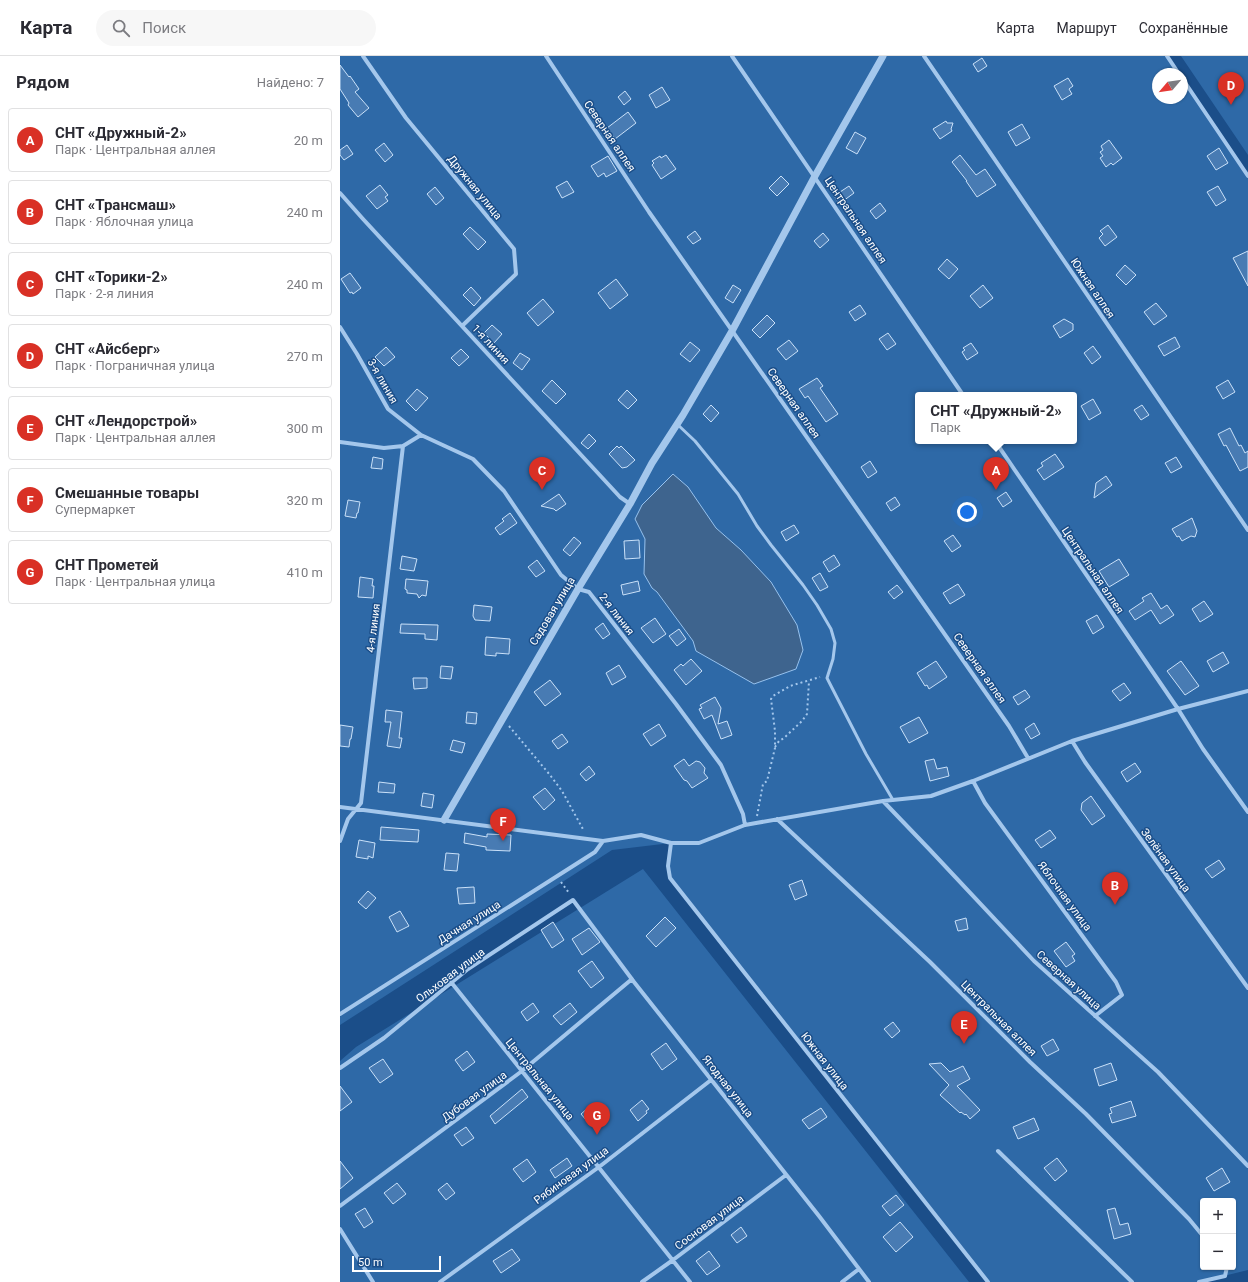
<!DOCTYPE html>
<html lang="ru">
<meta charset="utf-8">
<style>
:root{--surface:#fff;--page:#f7f7f7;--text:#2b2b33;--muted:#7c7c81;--line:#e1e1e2;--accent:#d93025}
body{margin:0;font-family:Roboto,sans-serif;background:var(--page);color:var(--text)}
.controls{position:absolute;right:12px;bottom:12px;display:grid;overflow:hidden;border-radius:4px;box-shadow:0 1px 3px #0004}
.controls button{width:36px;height:36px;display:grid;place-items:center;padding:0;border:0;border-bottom:1px solid var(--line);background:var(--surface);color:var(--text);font:20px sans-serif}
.compass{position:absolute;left:812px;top:12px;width:36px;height:36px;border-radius:50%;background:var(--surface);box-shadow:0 1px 3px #0004;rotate:241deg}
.scale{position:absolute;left:12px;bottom:10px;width:89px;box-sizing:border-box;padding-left:4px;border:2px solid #fff;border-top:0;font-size:11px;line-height:14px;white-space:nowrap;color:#fff;-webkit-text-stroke:3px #1b4e89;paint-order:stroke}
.you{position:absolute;left:627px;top:456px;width:14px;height:14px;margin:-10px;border:3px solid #fff;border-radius:50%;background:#1a73e8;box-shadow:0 0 0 6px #1a73e833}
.badge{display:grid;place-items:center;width:26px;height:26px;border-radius:50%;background:var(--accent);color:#fff;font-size:13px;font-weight:700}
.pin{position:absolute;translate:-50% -33px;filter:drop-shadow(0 1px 2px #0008)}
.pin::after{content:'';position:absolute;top:21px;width:14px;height:12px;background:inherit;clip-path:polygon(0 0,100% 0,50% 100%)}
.popup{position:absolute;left:575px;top:336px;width:162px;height:52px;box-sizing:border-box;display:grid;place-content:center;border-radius:4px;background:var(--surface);filter:drop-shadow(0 1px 3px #0005);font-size:13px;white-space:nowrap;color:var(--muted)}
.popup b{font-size:15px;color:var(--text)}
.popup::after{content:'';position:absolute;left:50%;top:100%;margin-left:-8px;border:8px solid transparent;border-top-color:var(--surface)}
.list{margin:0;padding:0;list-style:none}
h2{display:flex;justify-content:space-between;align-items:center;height:52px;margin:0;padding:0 16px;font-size:17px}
h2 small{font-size:13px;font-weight:400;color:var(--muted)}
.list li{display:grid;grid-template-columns:26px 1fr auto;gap:12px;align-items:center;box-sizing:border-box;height:64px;margin:0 8px 8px;padding:0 8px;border:1px solid var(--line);border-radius:4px}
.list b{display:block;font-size:15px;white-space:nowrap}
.list p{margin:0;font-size:13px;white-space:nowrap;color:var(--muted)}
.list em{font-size:13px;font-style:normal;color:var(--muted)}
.icon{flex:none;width:22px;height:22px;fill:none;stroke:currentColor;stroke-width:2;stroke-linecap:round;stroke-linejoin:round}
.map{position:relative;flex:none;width:908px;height:1226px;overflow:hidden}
header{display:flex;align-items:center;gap:24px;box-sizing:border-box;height:56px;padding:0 20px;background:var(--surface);border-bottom:1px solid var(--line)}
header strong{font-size:19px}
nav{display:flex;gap:22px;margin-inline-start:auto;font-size:14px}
.search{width:280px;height:36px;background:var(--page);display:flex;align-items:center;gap:10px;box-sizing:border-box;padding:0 14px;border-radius:22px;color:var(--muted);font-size:15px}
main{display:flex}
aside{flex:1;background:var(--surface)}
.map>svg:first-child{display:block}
</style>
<header>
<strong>Карта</strong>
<div class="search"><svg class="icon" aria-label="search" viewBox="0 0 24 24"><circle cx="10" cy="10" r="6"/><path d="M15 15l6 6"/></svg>Поиск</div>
<nav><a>Карта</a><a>Маршрут</a><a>Сохранённые</a></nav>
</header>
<main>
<aside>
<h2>Рядом<small>Найдено: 7</small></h2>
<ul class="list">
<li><span class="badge">A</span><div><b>СНТ «Дружный-2»</b><p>Парк · Центральная аллея</p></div><em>20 m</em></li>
<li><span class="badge">B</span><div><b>СНТ «Трансмаш»</b><p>Парк · Яблочная улица</p></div><em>240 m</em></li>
<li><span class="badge">C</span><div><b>СНТ «Торики-2»</b><p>Парк · 2-я линия</p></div><em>240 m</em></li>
<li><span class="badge">D</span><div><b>СНТ «Айсберг»</b><p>Парк · Пограничная улица</p></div><em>270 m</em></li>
<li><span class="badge">E</span><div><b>СНТ «Лендорстрой»</b><p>Парк · Центральная аллея</p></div><em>300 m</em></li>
<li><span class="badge">F</span><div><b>Смешанные товары</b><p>Супермаркет</p></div><em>320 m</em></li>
<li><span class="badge">G</span><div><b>СНТ Прометей</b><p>Парк · Центральная улица</p></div><em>410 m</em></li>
</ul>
</aside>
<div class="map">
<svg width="908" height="1226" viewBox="0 0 908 1226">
<rect width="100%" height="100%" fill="#1b4e89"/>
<path fill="#2e69a7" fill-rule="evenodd" d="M 0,0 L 827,0 L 839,18 L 818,18 L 818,42 L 842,42 L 842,22 L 908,120 L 908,1214 L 859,1226 L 648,1226 L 330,822 L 328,810 L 331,787 L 272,794 L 0,969 ZM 578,339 L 734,339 L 734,385 L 578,385 ZM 863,1145 L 893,1145 L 893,1211 L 863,1211 Z
M 841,0 L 908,0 L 908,99 Z
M 303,813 L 629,1226 L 0,1226 L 0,1005 L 16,991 Z"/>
<path fill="#3e648e" stroke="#97c2ee" d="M 333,418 L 348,431 L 376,472 L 401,494 L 431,526 L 457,569 L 463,594 L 456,613 L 414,628 L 356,595 L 353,585 L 317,536 L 312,532 L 304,518 L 305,483 L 295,463 L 302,449 Z"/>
<path fill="#487bb3" stroke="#cae1f9" d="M 642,2 L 647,10 L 638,16 L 633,8 Z
M 0,9 L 9,21 L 10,20 L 19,33 L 15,36 L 29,52 L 18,61 L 8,49 L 9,47 L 0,33 Z
M 728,22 L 733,30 L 729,33 L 732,38 L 722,44 L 714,30 Z
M 322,31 L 330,44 L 316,52 L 309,39 Z
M 285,35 L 291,43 L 284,49 L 278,41 Z
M 288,56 L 296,67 L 275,83 L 267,72 Z
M 606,65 L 607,67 L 613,67 L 611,73 L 612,75 L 600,83 L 593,73 Z
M 682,68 L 690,82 L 676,90 L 668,76 Z
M 515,76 L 526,82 L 517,98 L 506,92 Z
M 769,84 L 782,102 L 773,109 L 771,107 L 766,111 L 760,102 L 763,100 L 760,96 L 763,94 L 761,90 Z
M 44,87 L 53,99 L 45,106 L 35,94 Z
M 7,89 L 13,98 L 4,104 L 0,99 L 0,94 Z
M 879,92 L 888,107 L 876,114 L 867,100 Z
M 326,99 L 336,113 L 321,123 L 312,109 L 314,107 L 312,105 L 320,100 L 321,102 Z
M 620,99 L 636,119 L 645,113 L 656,129 L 637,141 L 626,125 L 627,125 L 612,106 Z
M 268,100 L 277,115 L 266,121 L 264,117 L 258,121 L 251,110 Z
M 441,120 L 449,128 L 437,140 L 429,132 Z
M 227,125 L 234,136 L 222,142 L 216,131 Z
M 40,129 L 48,139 L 45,141 L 48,145 L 37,153 L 26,140 Z
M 509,130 L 514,137 L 499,148 L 494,140 Z
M 878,130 L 886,144 L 876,150 L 867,136 Z
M 95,131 L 104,142 L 96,149 L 87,138 Z
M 540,147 L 546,155 L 536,163 L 530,155 Z
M 768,169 L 777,181 L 765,190 L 759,182 L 763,178 L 760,175 Z
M 130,171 L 146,186 L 138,194 L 123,178 Z
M 355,175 L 361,183 L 353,188 L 347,181 Z
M 483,177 L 489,184 L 480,192 L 474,185 Z
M 908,195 L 908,230 L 893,202 Z
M 607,203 L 618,213 L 609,223 L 598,213 Z
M 785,209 L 796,219 L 786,229 L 776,219 Z
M 10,217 L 21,232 L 13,238 L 12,236 L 10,237 L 1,223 Z
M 276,223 L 288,239 L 270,253 L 258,237 Z
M 393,229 L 401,234 L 393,247 L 385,242 Z
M 643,229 L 653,242 L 640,252 L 630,240 Z
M 131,231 L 141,242 L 134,250 L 123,239 Z
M 203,243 L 214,256 L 198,270 L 187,257 Z
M 816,247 L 827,260 L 814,269 L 804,256 Z
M 520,249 L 526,258 L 515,265 L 509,256 Z
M 427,259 L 435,267 L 420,282 L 412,274 Z
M 724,263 L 733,268 L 733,274 L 720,282 L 713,270 Z
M 152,269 L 162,278 L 154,287 L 144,277 Z
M 548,277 L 556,288 L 547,294 L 539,283 Z
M 835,281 L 840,291 L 824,300 L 818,290 Z
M 449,284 L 458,295 L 446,304 L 437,293 Z
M 350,286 L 360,294 L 350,306 L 340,298 Z
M 631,287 L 638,297 L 627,304 L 622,296 L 625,294 L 623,292 Z
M 753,290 L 761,301 L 752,308 L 744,297 Z
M 46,291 L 55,301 L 44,310 L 35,301 Z
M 121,293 L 129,301 L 119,310 L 111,302 Z
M 180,297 L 190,303 L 182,314 L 173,307 Z
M 477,322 L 483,330 L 480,332 L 498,358 L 486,366 L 468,340 L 465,342 L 459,333 Z
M 212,324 L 226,338 L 216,348 L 202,335 Z
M 888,324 L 895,336 L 883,343 L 876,331 Z
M 77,333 L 88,342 L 76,355 L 66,345 Z
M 287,334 L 297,344 L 288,353 L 278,344 Z
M 753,343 L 761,357 L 749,364 L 741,350 Z
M 371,349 L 379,357 L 371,366 L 363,358 Z
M 802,349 L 809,359 L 801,364 L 794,354 Z
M 890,372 L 899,390 L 901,389 L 905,397 L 908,395 L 908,411 L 900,415 L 886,389 L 884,390 L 878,378 Z
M 249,378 L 256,385 L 248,393 L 241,387 Z
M 277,390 L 279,392 L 281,390 L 295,404 L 287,411 L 282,412 L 269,398 Z
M 715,398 L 724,411 L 704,424 L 697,414 L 703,410 L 701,407 Z
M 33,401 L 43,403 L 42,413 L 31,412 Z
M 836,401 L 842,411 L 831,417 L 825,407 Z
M 530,405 L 537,416 L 528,422 L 521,411 Z
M 766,420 L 772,429 L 754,442 L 756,427 Z
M 666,436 L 672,445 L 663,451 L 657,442 Z
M 219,438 L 226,448 L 216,455 L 214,453 L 201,450 Z
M 555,441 L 560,449 L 551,455 L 546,447 Z
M 8,444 L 20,446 L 18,457 L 17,457 L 16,462 L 5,460 Z
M 170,457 L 177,467 L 160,479 L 155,472 L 164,465 L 162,463 Z
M 852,462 L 857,475 L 855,481 L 851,480 L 842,485 L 839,480 L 837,481 L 832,473 Z
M 454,469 L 459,477 L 446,485 L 441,476 Z
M 613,479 L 621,490 L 612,496 L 604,485 Z
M 234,481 L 241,487 L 230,500 L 223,494 Z
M 299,484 L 300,502 L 285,503 L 284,485 Z
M 494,499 L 500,509 L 489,516 L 483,506 Z
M 62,500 L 77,503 L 74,515 L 60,513 Z
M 779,503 L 789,519 L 769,531 L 759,515 Z
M 197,504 L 205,515 L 196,521 L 188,511 Z
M 480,517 L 488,531 L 480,535 L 472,522 Z
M 20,521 L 33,523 L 32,530 L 34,530 L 33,542 L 18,541 Z
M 66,523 L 88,525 L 86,540 L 82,539 L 79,542 L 77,538 L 67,537 L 67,534 L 65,533 Z
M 298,525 L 300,535 L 283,539 L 281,529 Z
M 618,528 L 625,539 L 610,548 L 603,537 Z
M 557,529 L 563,536 L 554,543 L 548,536 Z
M 811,537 L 821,553 L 827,549 L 834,559 L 820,568 L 811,554 L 795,564 L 789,555 L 804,545 L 802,542 Z
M 864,545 L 873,558 L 860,566 L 852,553 Z
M 134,549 L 152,551 L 150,565 L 135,564 L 133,560 Z
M 757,559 L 764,571 L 753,578 L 746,565 Z
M 315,562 L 326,578 L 313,587 L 301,572 Z
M 263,567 L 270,578 L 263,583 L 255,573 Z
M 61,568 L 98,569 L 97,584 L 85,583 L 85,578 L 60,577 Z
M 339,573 L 346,583 L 337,590 L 329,580 Z
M 146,581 L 170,583 L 169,598 L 156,597 L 156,600 L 145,599 Z
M 883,596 L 889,607 L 873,616 L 867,605 Z
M 351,603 L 362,615 L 346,629 L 334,614 L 341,608 L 343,610 Z
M 596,605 L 607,621 L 589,633 L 587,629 L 585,630 L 577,617 Z
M 841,605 L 859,630 L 845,639 L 827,615 Z
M 279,609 L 286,621 L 272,629 L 266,617 Z
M 101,610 L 113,611 L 111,623 L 100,622 Z
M 73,622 L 87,622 L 87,632 L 74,633 Z
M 210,624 L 221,638 L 205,650 L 194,636 Z
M 784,627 L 791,637 L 780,645 L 772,635 Z
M 685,634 L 690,641 L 678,649 L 673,641 Z
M 375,641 L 381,652 L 378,668 L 387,665 L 392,679 L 381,683 L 372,659 L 364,663 L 359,653 L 362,652 L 360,649 Z
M 46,654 L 62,656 L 59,682 L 62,682 L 60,692 L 47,690 L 51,666 L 45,666 Z
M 127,656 L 137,657 L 136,668 L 126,667 Z
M 579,661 L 588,677 L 569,687 L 560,671 Z
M 694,667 L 700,678 L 691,683 L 685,673 Z
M 319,668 L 326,680 L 311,690 L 303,678 Z
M 0,669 L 13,671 L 11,683 L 10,683 L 9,691 L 0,690 Z
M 222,678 L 228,686 L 218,693 L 212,685 Z
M 113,684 L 125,687 L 122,697 L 110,694 Z
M 344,703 L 349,710 L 356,705 L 360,706 L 365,712 L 364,717 L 368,722 L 352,732 L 347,725 L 344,724 L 334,710 Z
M 594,703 L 597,713 L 607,711 L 609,720 L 590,725 L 585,705 Z
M 795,707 L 801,716 L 787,726 L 781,716 Z
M 249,710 L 255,718 L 246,725 L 240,718 Z
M 39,726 L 55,728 L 54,737 L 38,736 Z
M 205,732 L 215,744 L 204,754 L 193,741 Z
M 83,737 L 94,739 L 92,752 L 81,750 Z
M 751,740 L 765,760 L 752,769 L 741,754 L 742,747 Z
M 41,771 L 79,774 L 78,786 L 40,784 Z
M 710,774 L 716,782 L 701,792 L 695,784 Z
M 125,777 L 147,781 L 147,778 L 171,779 L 170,795 L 146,794 L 146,791 L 124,787 Z
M 19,784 L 35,787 L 33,802 L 28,800 L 28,803 L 16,801 Z
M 106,797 L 119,798 L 117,815 L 104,814 Z
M 879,804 L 885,813 L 872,822 L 865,813 Z
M 462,824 L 467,839 L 455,844 L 449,829 Z
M 134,831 L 135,847 L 119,848 L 117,832 Z
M 28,835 L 36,842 L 26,853 L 18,846 Z
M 60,855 L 69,870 L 57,876 L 49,861 Z
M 325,861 L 336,872 L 316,891 L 306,880 Z
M 626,862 L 628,873 L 618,875 L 615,865 Z
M 213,866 L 224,884 L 212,892 L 201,874 Z
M 249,872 L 260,886 L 242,899 L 232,883 Z
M 726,886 L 735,898 L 732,900 L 735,905 L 726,911 L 714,895 Z
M 252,905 L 264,922 L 251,932 L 238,915 Z
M 193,947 L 199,956 L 187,965 L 181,956 Z
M 230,947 L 237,956 L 221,969 L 213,960 Z
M 553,966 L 560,975 L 552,982 L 544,973 Z
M 713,983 L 719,994 L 707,1000 L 701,990 Z
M 326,987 L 337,1003 L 322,1014 L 311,998 Z
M 127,995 L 135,1006 L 123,1015 L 115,1004 Z
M 43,1003 L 53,1018 L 40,1027 L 29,1012 Z
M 601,1007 L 610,1016 L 623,1010 L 630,1023 L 617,1030 L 640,1054 L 630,1063 L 626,1058 L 625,1059 L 621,1056 L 620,1057 L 600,1039 L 609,1029 L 589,1008 Z
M 771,1007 L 777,1024 L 759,1030 L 754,1013 Z
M 0,1030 L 12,1046 L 0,1055 Z
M 182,1033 L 188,1041 L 155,1068 L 150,1060 Z
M 302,1044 L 309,1053 L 306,1055 L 307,1057 L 298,1065 L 290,1054 Z
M 791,1045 L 796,1060 L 772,1067 L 769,1058 L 772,1057 L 770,1052 Z
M 249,1051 L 259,1063 L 251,1070 L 241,1058 Z
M 481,1052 L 487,1061 L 469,1073 L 462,1064 Z
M 694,1062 L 699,1074 L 678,1083 L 673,1071 Z
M 126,1071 L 134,1082 L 122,1090 L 114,1079 Z
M 227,1102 L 232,1110 L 215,1122 L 210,1114 Z
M 717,1102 L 727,1115 L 715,1125 L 704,1112 Z
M 187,1103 L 196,1116 L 183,1126 L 173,1113 Z
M 0,1105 L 13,1122 L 0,1133 Z
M 882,1112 L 890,1126 L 874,1135 L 866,1122 Z
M 57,1127 L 66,1138 L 53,1148 L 44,1137 Z
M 107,1127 L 115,1137 L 106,1144 L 98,1134 Z
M 556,1139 L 564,1149 L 550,1160 L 542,1150 Z
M 25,1152 L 33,1166 L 24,1172 L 15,1158 Z
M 775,1152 L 780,1169 L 788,1167 L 791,1178 L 774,1183 L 767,1154 Z
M 560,1166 L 573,1181 L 556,1196 L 543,1181 Z
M 401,1171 L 407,1180 L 397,1187 L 391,1179 Z
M 172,1193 L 180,1204 L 161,1217 L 153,1205 Z
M 369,1195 L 380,1210 L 367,1219 L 356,1205 Z"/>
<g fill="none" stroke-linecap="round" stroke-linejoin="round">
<path stroke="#a4c7ec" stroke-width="2" stroke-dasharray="2 3" stroke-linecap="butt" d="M 169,670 L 210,719 L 222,735 L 244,775
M 435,691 L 439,685 L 444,682 L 462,665 L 467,658 L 469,625
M 417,760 L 423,728 L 427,725 L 435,692 L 435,675 L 431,643 L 433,640 L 450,630 L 480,621
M 221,826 L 229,837"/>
<path stroke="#a4c7ec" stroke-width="3" d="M 337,368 L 355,385 L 398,438 L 417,470 L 431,489 L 463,529 L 477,549 L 491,573 L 495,587 L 493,603 L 487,622 L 489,626 L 526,698 L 553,744"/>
<path stroke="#a4c7ec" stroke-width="4" d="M 23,0 L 66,62 L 174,193 L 176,218 L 122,270
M 206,0 L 309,156 L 669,670 L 688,702
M 392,0 L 623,339
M 584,0 L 908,474
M 827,0 L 839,18
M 842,22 L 908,120
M 0,137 L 23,163 L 280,441 L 290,448
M 0,271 L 17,298 L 48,353 L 81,379 L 133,403 L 164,435 L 221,519 L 238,533 L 249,536 L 336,648 L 381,709 L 403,758 L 405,769
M 655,385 L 838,653 L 863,693 L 908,756
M 0,386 L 44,392 L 63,390 L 81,379
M 732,685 L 745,706 L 908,932
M 633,725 L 645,747 L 776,926 L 782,939 L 755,960
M 543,745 L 590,794 L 694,905 L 818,1016 L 908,1110
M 0,751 L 263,785 L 301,779 L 331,787 L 359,787 L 405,769 L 416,767 L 543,745 L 591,740 L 633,725 L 732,685 L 838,653 L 908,635
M 437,763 L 590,906 L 690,1006 L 746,1058 L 849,1163 L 863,1180
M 0,785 L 8,763 L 21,747 L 63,390
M 331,787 L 328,810 L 330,822 L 648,1226
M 111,926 L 350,1226
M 0,958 L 255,796 L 263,785
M 0,1012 L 44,982 L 128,913 L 233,844 L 294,926 L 479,1160 L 529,1226
M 658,1095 L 792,1226
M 0,1150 L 182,1015 L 292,923
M 0,1173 L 33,1226
M 100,1226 L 259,1111 L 371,1024
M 302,1226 L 333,1204 L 446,1119
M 502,1226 L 519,1213
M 859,1226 L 885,1220 L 887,1211"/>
<path stroke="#a4c7ec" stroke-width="7" d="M 104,764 L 238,533 L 290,448 L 312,407 L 343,359 L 392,275 L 475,120 L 543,0"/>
</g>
<g text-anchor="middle" stroke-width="3" stroke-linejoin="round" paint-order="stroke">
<g font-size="11" fill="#fff" stroke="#1b4e89">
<text transform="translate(270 80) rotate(56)" y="4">Северная аллея</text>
<text transform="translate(135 131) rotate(51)" y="4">Дружная улица</text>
<text transform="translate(516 164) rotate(56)" y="4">Центральная аллея</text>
<text transform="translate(753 232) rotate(56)" y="4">Южная аллея</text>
<text transform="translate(151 288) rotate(47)" y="4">1-я линия</text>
<text transform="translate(43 325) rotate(60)" y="4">3-я линия</text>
<text transform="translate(454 347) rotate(55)" y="4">Северная аллея</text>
<text transform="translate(753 514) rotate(56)" y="4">Центральная аллея</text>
<text transform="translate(212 555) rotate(-59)" y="4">Садовая улица</text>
<text transform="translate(277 558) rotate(52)" y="4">2-я линия</text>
<text transform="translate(33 572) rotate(-83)" y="4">4-я линия</text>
<text transform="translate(640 612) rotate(55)" y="4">Северная аллея</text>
<text transform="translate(826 804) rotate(54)" y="4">Зелёная улица</text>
<text transform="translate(725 840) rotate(54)" y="4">Яблочная улица</text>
<text transform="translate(129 866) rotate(-32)" y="4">Дачная улица</text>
<text transform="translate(110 919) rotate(-37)" y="4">Ольховая улица</text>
<text transform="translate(729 924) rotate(42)" y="4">Северная улица</text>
<text transform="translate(659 962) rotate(45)" y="4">Центральная аллея</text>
<text transform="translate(485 1005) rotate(52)" y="4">Южная улица</text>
<text transform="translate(200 1023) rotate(51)" y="4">Центральная улица</text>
<text transform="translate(388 1030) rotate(52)" y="4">Ягодная улица</text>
<text transform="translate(134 1040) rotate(-36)" y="4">Дубовая улица</text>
<text transform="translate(231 1119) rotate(-36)" y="4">Рябиновая улица</text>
<text transform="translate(369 1166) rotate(-37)" y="4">Сосновая улица</text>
</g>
</g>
</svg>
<div class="controls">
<button>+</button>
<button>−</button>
</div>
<svg class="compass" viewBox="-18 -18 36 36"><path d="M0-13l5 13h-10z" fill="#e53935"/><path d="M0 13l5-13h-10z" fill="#7c7c81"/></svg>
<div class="scale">50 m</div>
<div class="you"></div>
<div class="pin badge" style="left:656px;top:434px">A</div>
<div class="popup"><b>СНТ «Дружный-2»</b>Парк</div>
<div class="pin badge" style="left:775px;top:849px">B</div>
<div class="pin badge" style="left:202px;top:434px">C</div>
<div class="pin badge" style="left:891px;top:49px">D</div>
<div class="pin badge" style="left:624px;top:988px">E</div>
<div class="pin badge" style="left:163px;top:785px">F</div>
<div class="pin badge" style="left:257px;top:1079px">G</div>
</div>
</main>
